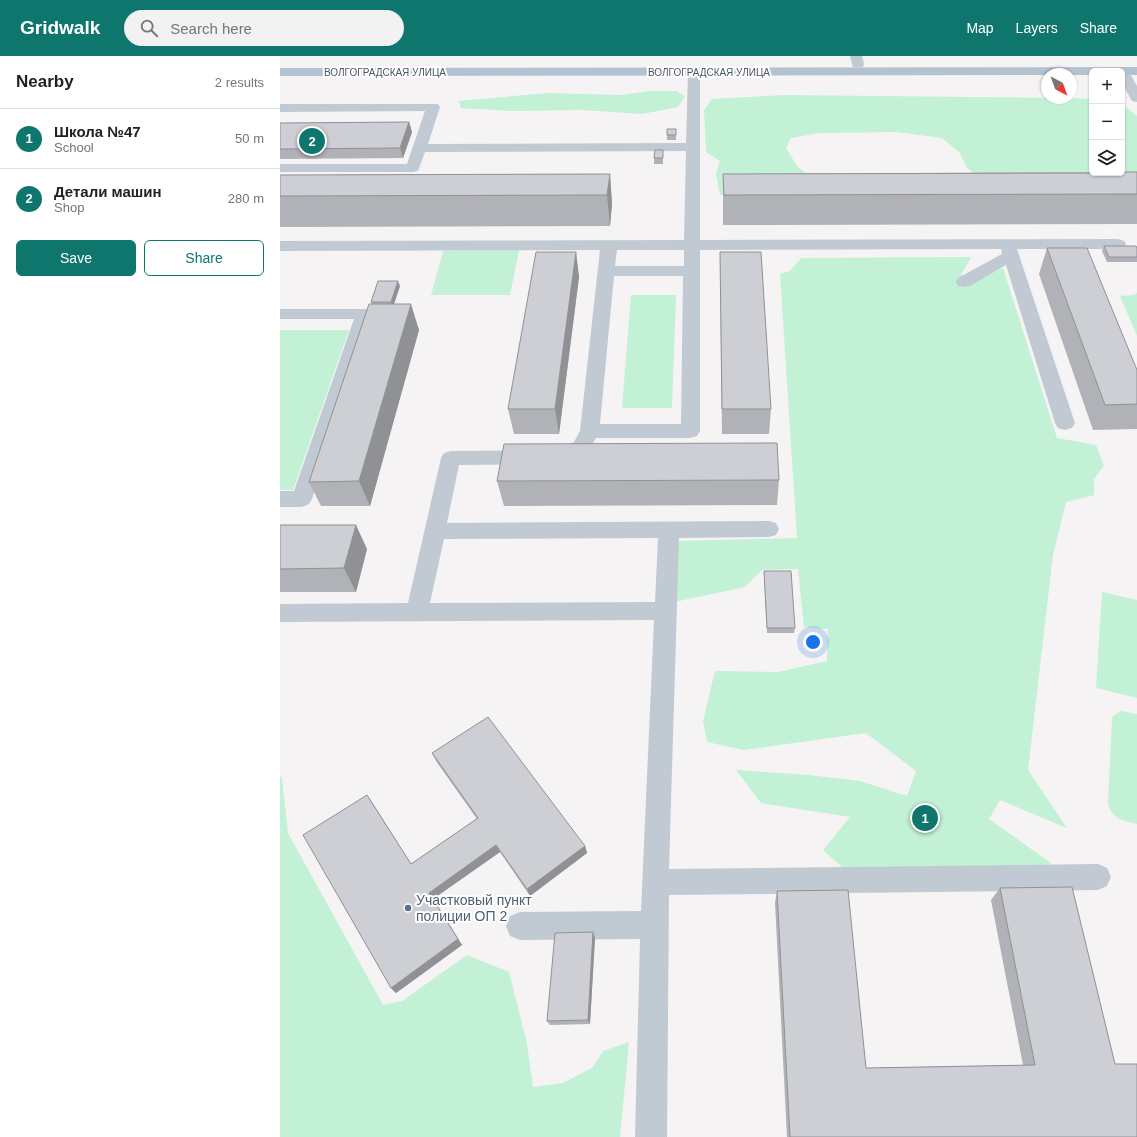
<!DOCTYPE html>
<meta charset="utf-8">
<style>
:root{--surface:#fff;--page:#f2f2f2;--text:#202124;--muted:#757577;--line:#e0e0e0;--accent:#0f766e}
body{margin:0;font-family:Helvetica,sans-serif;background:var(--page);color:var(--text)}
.controls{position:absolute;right:12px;top:12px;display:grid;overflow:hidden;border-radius:6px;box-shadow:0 1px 3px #0004}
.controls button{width:36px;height:36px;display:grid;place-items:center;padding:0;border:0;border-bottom:1px solid var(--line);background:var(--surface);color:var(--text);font:20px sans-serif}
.compass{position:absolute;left:761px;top:12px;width:36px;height:36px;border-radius:50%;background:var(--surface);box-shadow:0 1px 3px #0004;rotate:139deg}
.you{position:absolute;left:533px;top:586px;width:14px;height:14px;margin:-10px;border:3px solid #fff;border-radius:50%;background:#1a73e8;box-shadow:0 0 0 6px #1a73e833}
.badge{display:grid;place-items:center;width:26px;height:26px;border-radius:50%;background:var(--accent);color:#fff;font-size:13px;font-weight:700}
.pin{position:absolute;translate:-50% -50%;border:2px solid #fff;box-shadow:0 1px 4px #0006}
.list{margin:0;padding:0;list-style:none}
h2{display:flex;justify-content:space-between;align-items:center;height:52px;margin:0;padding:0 16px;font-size:17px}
h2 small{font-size:13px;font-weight:400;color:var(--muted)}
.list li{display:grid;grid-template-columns:26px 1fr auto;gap:12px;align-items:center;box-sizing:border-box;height:60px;padding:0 16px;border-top:1px solid var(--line)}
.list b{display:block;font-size:15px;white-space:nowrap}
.list p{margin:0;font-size:13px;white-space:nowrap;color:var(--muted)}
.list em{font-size:13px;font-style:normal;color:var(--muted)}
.actions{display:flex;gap:8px;padding:12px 16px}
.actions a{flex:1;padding:9px 0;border:1px solid var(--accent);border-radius:6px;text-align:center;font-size:14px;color:var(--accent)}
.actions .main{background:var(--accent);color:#fff}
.icon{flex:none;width:22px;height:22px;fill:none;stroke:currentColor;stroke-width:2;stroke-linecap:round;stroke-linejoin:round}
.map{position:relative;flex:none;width:857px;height:1081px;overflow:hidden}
header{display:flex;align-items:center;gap:24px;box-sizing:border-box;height:56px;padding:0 20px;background:var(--accent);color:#fff}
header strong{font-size:19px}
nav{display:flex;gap:22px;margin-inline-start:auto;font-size:14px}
.search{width:280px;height:36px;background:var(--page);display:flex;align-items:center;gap:10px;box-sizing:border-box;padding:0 14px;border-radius:22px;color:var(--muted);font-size:15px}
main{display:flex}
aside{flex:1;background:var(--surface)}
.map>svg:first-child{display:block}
</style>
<header>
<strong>Gridwalk</strong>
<div class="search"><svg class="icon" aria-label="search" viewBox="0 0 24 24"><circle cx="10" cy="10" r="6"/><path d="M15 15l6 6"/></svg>Search here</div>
<nav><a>Map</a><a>Layers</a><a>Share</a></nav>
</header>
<main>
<aside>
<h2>Nearby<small>2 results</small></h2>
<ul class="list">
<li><span class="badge">1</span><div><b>Школа №47</b><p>School</p></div><em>50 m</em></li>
<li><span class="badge">2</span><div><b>Детали машин</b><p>Shop</p></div><em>280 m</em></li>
</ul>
<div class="actions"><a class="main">Save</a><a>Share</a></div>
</aside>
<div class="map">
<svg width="857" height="1081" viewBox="0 0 857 1081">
<rect width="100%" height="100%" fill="#f5f3f3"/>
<path fill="#c3f1d5" d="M 370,35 L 396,35 L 405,40 L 398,51 L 362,58 L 302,54 L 231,55 L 181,52 L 179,45 L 268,37 L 342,39 Z
M 505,39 L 791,42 L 812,43 L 812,117 L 842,117 L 842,48 L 857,60 L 857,140 L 720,136 L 687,112 L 680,97 L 662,82 L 617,76 L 540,77 L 511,82 L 506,92 L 517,110 L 537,126 L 508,142 L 440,139 L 436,118 L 440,105 L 426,96 L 424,54 L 432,43 Z
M 239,194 L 230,239 L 151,239 L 163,195 Z
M 691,201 L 681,219 L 692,225 L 723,212 L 777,382 L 816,389 L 824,410 L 814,423 L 814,439 L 786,446 L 773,499 L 748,714 L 787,772 L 720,744 L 709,763 L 771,807 L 754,814 L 563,812 L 543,794 L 570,761 L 481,747 L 456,714 L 529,719 L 580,725 L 627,740 L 636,715 L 586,677 L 464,694 L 427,686 L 423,665 L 435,615 L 498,616 L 547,605 L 548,573 L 524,571 L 518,513 L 482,514 L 465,531 L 394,546 L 397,485 L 517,482 L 500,218 L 510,215 L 521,202 Z
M 857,237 L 857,280 L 840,240 L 854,239 Z
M 351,239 L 396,239 L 392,352 L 342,352 Z
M 0,274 L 69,274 L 13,434 L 0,434 Z
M 822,536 L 857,544 L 857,642 L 816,632 Z
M 841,655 L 857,658 L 857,768 C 844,765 831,763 828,747 L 832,664 L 833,660 Z
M 0,720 L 2,722 L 8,777 L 103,949 L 122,945 L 187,899 L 229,916 L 247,988 L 253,1031 L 283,1027 L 312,1012 L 323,995 L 349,986 L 340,1081 L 0,1081 Z"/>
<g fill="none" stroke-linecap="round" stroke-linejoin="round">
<path fill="#c1cad2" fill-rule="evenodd" d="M 570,0 L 582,0 L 584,8 L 583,11 L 573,11 Z
M 842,11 L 847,12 L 857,30 L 857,46 L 852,45 L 842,27 L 842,15 L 836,15 L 837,12 Z
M 414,12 L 419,13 L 420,16 L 420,184 L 838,183 L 844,185 L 846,188 L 844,191 L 838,193 L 737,193 L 795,367 L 792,372 L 785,374 L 778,372 L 775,367 L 726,209 L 690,230 L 684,231 L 678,230 L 676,226 L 678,222 L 722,198 L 721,193 L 420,194 L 420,375 L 417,380 L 410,382 L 316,382 L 308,396 L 281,408 L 179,409 L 167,467 L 489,465 L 496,467 L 499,473 L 496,479 L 489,481 L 399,482 L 389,813 L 818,808 L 827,812 L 831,821 L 827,830 L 818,834 L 389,839 L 387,1081 L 355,1081 L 360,883 L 240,884 L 230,880 L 226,870 L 230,860 L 240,856 L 361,855 L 374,564 L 0,566 L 0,548 L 128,547 L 161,402 L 164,397 L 171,395 L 278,394 L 294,386 L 300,375 L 320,194 L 0,195 L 0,185 L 404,184 L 406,95 L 145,96 L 138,115 L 133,116 L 0,116 L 0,108 L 127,108 L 145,55 L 0,56 L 0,48 L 158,48 L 160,51 L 148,88 L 406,87 L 408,16 L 409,13 ZM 337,194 L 404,194 L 404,210 L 335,210 ZM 334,220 L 403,220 L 401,368 L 320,368 ZM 378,482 L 375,546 L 150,547 L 164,483 Z
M 0,253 L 84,253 L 90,254 L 93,258 L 32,443 L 29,448 L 22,451 L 0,451 L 0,435 L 14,435 L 74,263 L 0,263 Z"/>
<path fill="#b3c2d1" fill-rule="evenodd" d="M 857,11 L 857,19 L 842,19 L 842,15 L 812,15 L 812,19 L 0,20 L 0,12 Z"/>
</g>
<path fill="#b0b2b7" d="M 129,66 L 132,76 L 123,102 L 0,103 L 0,67 Z
M 387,73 L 396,73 L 396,84 L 387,84 Z
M 383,94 L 383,108 L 374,108 L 374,102 Z
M 857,116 L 857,168 L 443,169 L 443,118 Z
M 330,118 L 332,148 L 330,170 L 0,171 L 0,119 Z
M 824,190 L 857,192 L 857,206 L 827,206 L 822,195 Z
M 767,192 L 857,314 L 857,373 L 813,374 L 759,218 Z
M 296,196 L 299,221 L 279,378 L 234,378 L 228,353 Z
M 440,196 L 491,353 L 489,378 L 442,378 L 440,221 Z
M 120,230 L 114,248 L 139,274 L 90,450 L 41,450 L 29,426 L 92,248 L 91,246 Z
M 499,424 L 497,449 L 224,450 L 217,425 Z
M 0,469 L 87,493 L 76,536 L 0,536 Z
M 484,515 L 515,572 L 514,577 L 487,577 L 484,520 Z
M 152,697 L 305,790 L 307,797 L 250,840 L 220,796 L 153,843 L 182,889 L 116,937 L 111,932 L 87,739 L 92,746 L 131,808 L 197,763 L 156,705 Z
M 720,832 L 835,1008 L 857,1081 L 507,1081 L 495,847 L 497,835 L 586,1012 L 743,1009 L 711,844 Z
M 313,876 L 315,882 L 310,968 L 270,969 L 267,965 Z"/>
<path fill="#909195" d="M 129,66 L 132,76 L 123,102 L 120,92 Z
M 330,118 L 332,148 L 330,170 L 327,139 Z
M 296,196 L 299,221 L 279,378 L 275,353 Z
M 118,225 L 120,230 L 113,251 L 111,246 Z
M 131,248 L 139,274 L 90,450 L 79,425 Z
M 76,469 L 87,493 L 76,536 L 64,512 Z
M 216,789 L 220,796 L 153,843 L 182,889 L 116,937 L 111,932 L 149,837 Z
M 305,790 L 307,797 L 250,840 L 247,833 Z
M 313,876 L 315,882 L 310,968 L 308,964 Z"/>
<path fill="#cdcfd5" stroke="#909195" d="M 129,66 L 120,92 L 0,93 L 0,67 Z
M 387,73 L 396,73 L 396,79 L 387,79 Z
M 375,94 L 383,94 L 383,102 L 374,102 Z
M 842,116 L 857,116 L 857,138 L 444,139 L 443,118 L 812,117 L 842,117 Z
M 330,118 L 327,139 L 0,140 L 0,119 Z
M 824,190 L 856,190 L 857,192 L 857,201 L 829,201 Z
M 767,192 L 807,192 L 857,314 L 857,348 L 825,349 Z
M 256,196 L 296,196 L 275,353 L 228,353 Z
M 440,196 L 481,196 L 491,353 L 442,353 Z
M 98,225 L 118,225 L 111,246 L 91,246 Z
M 89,248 L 131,248 L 79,425 L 29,426 Z
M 497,387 L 499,424 L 217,425 L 224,388 Z
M 0,469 L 76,469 L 64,512 L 0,513 Z
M 484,515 L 511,515 L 515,572 L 487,572 Z
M 208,661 L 305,790 L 247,833 L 216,789 L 149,837 L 178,883 L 111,932 L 23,779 L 87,739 L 131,808 L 198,762 L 152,697 Z
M 792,831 L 835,1008 L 857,1008 L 857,1081 L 510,1081 L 497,835 L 568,834 L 586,1012 L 755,1009 L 720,832 Z
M 313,876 L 308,964 L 267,965 L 275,877 Z"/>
<circle fill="#5c6f8a" stroke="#fff" stroke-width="1.5" cx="128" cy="852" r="4"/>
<g text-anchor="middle" stroke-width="4" stroke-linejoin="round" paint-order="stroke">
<g font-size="10" fill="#4a5661" stroke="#fff">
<text x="105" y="20">ВОЛГОГРАДСКАЯ УЛИЦА</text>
<text x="429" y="20">ВОЛГОГРАДСКАЯ УЛИЦА</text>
</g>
<g font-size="14" fill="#4e5e75" stroke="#fff" text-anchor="start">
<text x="136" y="849">Участковый пункт<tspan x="136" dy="16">полиции ОП 2</tspan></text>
</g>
</g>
</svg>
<div class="controls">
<button>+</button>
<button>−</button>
<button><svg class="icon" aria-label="layers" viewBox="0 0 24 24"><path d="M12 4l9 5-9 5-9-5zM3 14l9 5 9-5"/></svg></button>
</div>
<svg class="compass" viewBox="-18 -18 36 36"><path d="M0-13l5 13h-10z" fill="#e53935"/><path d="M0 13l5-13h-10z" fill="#757577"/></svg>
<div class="you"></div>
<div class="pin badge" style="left:645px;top:762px">1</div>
<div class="pin badge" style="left:32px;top:85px">2</div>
</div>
</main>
